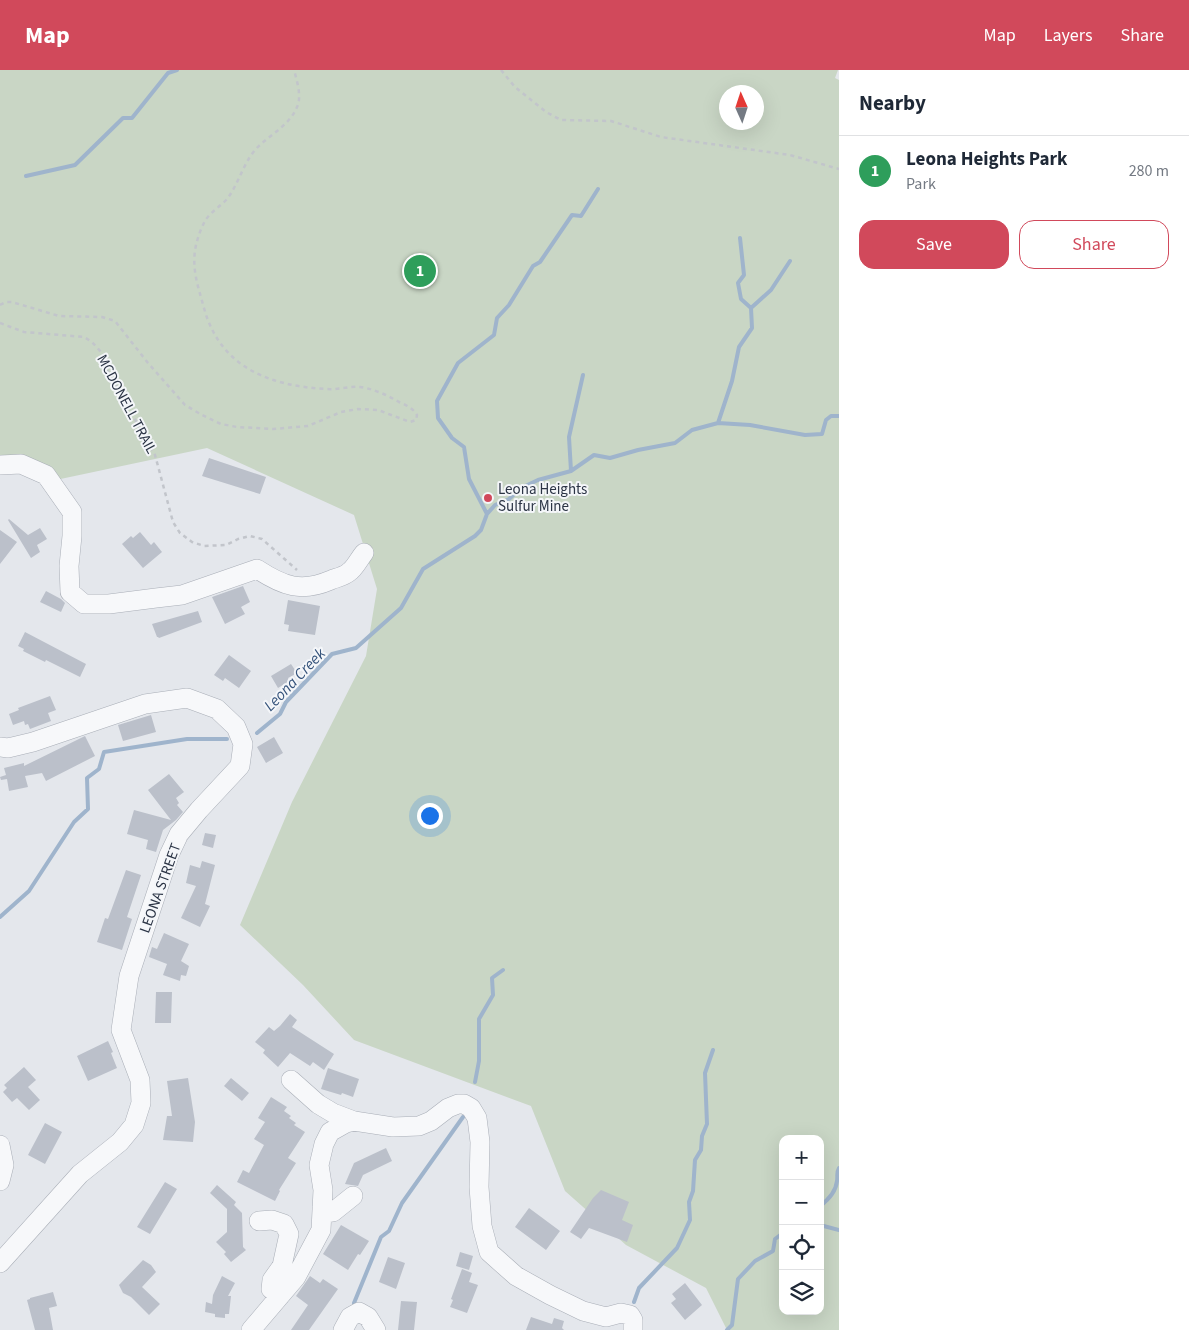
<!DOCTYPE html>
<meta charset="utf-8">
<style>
:root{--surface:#fff;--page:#f6f6f7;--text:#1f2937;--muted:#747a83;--line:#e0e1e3;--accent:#d1495b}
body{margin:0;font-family:"Source Sans 3",sans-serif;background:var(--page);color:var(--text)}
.controls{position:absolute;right:15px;bottom:15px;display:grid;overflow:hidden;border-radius:10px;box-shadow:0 5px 20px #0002}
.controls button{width:45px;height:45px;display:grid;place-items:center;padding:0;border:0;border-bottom:1px solid var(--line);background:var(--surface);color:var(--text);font:25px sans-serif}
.compass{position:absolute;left:719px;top:15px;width:45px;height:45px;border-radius:50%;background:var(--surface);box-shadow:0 5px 20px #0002;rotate:357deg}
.you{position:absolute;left:429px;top:745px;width:18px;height:18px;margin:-12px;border:4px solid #fff;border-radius:50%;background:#1a73e8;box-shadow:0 0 0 8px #1a73e833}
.badge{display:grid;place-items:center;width:32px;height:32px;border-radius:50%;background:var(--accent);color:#fff;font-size:16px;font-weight:700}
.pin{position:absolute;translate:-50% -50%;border:2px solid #fff;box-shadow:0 1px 5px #0006}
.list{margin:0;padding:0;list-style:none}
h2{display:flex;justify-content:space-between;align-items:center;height:65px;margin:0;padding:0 20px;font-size:21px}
h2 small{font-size:16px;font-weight:400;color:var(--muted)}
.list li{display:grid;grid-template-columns:32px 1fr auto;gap:15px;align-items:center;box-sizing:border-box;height:70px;padding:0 20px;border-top:1px solid var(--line)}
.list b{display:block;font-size:19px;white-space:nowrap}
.list p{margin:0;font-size:16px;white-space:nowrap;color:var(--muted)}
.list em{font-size:16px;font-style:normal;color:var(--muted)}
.actions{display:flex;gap:10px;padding:15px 20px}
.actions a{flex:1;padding:11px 0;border:1px solid var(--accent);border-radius:15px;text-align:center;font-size:18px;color:var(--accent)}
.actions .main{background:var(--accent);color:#fff}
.icon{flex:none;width:28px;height:28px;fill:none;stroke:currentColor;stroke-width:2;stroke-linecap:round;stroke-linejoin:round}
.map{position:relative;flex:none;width:839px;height:1260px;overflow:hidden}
header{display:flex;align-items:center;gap:30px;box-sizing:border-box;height:70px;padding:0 25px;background:var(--accent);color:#fff}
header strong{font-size:24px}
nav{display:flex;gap:28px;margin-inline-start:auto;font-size:18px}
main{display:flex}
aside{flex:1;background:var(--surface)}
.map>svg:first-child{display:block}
</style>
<header>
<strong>Map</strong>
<nav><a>Map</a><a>Layers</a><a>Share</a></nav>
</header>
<main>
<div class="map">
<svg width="839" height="1260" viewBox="0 0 839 1260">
<rect width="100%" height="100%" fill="#e4e7ec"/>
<path fill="#c9d6c5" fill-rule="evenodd" d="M 0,0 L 838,0 L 835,8 L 839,10 L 839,1260 L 727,1260 L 706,1218 L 626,1175 L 565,1121 L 531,1036 L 354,970 L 303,915 L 240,855 L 292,732 L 366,586 L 377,519 L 354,445 L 207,378 L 51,411 L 0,394 ZM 726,22 L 756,22 L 756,52 L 726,52 ZM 783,1069 L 820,1069 L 820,1241 L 783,1241 Z"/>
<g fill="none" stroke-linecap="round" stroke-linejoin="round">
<path stroke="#9fb4cc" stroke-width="4" d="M 26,106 L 75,95 L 123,48 L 132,48 L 168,3 L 177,0
M 751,238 L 771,220 L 790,191
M 718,353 L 732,311 L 739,277 L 752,258 L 751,238 L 741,229 L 738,213 L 744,205 L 740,168
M 571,401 L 569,367 L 583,305
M 487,444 L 469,409 L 464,377 L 452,368 L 438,348 L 437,331 L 458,293 L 494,265 L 497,248 L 509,235 L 533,196 L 540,192 L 572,145 L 581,146 L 598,119
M 257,663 L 280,644 L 286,632 L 332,584 L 356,578 L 401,538 L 423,499 L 475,466 L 481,460 L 487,444 L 495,435 L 509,429 L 521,418 L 538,410 L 571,401 L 594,385 L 610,388 L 638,380 L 675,373 L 692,360 L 718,353 L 750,355 L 805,365 L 822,364 L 826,350 L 831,346 L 839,346
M 0,847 L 29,821 L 74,752 L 88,739 L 87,708 L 99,699 L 104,682 L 187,669 L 227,669
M 475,1012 L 479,991 L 479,949 L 493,925 L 492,908 L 503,900
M 820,1136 C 828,1130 836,1121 837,1111 C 838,1106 836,1103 839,1098
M 820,1155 L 839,1160
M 634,1232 L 639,1218 L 677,1178 L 690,1150 L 689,1132 L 693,1121 L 695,1090 L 701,1080 L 702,1066 L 707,1054 L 705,1003 L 713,980
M 354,1233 L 381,1167 L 389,1161 L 402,1133 L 463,1047
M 727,1260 L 732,1255 L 738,1209 L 755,1191 L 773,1181 L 775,1169 L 783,1163"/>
</g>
<path fill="#bbc0ca" d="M 209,388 L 266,407 L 260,424 L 202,406 Z
M 9,449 L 28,465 L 40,458 L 47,469 L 37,475 L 40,482 L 31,488 L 8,450 Z
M 0,460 L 17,472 L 0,494 Z
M 140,462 L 151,475 L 154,472 L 162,482 L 143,498 L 122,474 L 131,466 L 133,468 Z
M 243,516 L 250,532 L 241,537 L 245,544 L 225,554 L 212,527 Z
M 46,521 L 61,529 L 65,533 L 61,542 L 40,532 Z
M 288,530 L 320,536 L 315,565 L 288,561 L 289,555 L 284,554 Z
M 198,541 L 202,552 L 159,568 L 158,567 L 157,567 L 152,554 Z
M 25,562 L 86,594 L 80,607 L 46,590 L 45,592 L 23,581 L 24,579 L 18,576 Z
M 229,585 L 251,601 L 239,618 L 225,608 L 223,611 L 214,605 Z
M 291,594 L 297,603 L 288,608 L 289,611 L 278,618 L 271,606 Z
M 50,626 L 56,640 L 48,643 L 51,651 L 30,659 L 28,654 L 25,655 L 24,651 L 13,655 L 9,644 L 19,640 L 18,638 Z
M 151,645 L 156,662 L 123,671 L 118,655 Z
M 85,666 L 95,686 L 46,711 L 42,703 L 25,706 L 28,717 L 9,721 L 7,709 L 1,710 L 0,707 L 6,705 L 4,698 L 24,693 L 24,696 Z
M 274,667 L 283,683 L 266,693 L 257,677 Z
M 169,704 L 184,722 L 176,728 L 179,733 L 177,735 L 183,742 L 176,750 L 163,760 L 156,782 L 146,779 L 148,770 L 127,764 L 134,740 L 171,750 L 148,720 Z
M 205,763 L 216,765 L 213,778 L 202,775 Z
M 202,791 L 215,795 L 205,834 L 210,836 L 200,857 L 181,848 L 196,816 L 186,813 L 190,795 L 200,798 Z
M 126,800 L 141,805 L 127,847 L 132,849 L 122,880 L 97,872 L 105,848 L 108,849 Z
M 164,863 L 189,874 L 181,891 L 189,896 L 186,906 L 181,905 L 180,911 L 163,905 L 167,894 L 149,887 L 152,877 L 157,879 Z
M 156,922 L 172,922 L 171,953 L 155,953 Z
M 290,944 L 297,950 L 292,957 L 334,984 L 324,1000 L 313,992 L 310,996 L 290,983 L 278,997 L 263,983 L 265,980 L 255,972 L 269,957 L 274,961 L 280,956 Z
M 108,971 L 113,982 L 111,983 L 117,998 L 88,1011 L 77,986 Z
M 24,997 L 36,1010 L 28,1017 L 40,1030 L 29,1040 L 17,1028 L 12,1032 L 3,1022 L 7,1018 L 4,1015 Z
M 328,998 L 359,1009 L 353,1027 L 342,1023 L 341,1025 L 321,1019 Z
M 188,1008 L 195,1052 L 193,1072 L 163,1070 L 167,1046 L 172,1046 L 167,1011 Z
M 231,1008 L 249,1023 L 242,1031 L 224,1016 Z
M 271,1027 L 287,1037 L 284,1041 L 291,1046 L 289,1048 L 296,1053 L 294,1055 L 305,1062 L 288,1088 L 296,1093 L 279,1120 L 280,1121 L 275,1131 L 237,1112 L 243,1100 L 249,1103 L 264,1075 L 254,1069 L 265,1052 L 258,1048 Z
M 45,1053 L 62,1062 L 45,1094 L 28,1085 Z
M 386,1078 L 392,1091 L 363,1105 L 358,1116 L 345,1114 L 354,1093 Z
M 165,1112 L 177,1119 L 150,1164 L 137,1157 Z
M 217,1115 L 236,1132 L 234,1135 L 242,1143 L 243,1177 L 246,1180 L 231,1192 L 224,1184 L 226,1182 L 216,1172 L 227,1162 L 227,1139 L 210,1123 Z
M 601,1120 L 629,1132 L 622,1150 L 633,1155 L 627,1172 L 589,1158 L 581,1169 L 570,1162 L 593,1128 Z
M 529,1138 L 560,1161 L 546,1180 L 515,1157 Z
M 341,1155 L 369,1171 L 360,1185 L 358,1184 L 348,1200 L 323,1184 Z
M 460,1182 L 473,1186 L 469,1200 L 456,1196 Z
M 388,1187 L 405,1193 L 396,1219 L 379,1212 Z
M 143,1190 L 151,1195 L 156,1202 L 142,1217 L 160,1234 L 149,1245 L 131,1227 L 123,1223 L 119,1215 Z
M 462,1199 L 472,1203 L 469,1212 L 478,1215 L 467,1243 L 450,1237 L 453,1230 L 451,1229 Z
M 222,1206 L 235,1213 L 228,1226 L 231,1226 L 229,1244 L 225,1244 L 225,1248 L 215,1247 L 215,1244 L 205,1242 L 206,1232 L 212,1234 L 213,1225 Z
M 310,1206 L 320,1213 L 323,1209 L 338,1219 L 309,1260 L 291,1260 L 308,1235 L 296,1226 Z
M 685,1213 L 702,1235 L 685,1250 L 671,1233 L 676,1229 L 672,1224 Z
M 53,1222 L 57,1236 L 49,1238 L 53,1260 L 35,1260 L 27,1230 L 30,1229 L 30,1228 Z
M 401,1231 L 417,1232 L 414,1260 L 398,1260 Z
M 531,1247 L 552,1254 L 554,1248 L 564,1251 L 562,1258 L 564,1260 L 526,1260 Z"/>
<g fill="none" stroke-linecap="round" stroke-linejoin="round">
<defs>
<path id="minor" d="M 0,395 L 21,394 L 46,405 L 72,442 L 72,466 L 69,496 L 70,522 L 84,534 L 109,534 L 156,528 L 182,525 L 257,499 C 283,516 301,523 331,510 C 336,508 345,506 349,502 C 355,498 359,489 364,483
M 0,677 L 8,678 L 33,672 L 145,634 L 187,628 L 217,639 L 236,657 L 243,674 L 240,696 L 199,740 L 179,764 L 169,785 L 129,906 L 121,960 L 140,1010 L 141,1033 L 134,1055 L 120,1072 L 80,1104 L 0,1193
M 291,1010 L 318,1034 L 333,1043 L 354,1051
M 0,1075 L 4,1095 L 0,1111
M 322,1137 L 327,1143 L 333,1142 L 353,1126
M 259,1151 L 272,1150 L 284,1154 L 289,1164 L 282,1196 L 272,1210 L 271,1219 L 280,1226
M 251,1260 L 296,1207 L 321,1160 L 323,1120 L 319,1095 L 324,1074 L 330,1062 L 346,1053 L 354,1051 L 393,1057 L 419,1056 L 431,1051 L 448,1038 L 458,1034 L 464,1034 L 471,1038 L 477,1048 L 480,1072 L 479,1117 L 482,1156 L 489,1182 L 516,1206 L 550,1225 L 583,1241 L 606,1247 L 621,1243 L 630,1245 L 633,1250 L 633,1260
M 343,1260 L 350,1247 L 359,1242 L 368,1247 L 376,1260"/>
</defs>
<use href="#minor" stroke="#a9aeb7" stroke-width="20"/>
<path stroke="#c2c5cb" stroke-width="2.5" stroke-dasharray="4 4" stroke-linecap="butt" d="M 501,0 L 515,17 L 546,42 L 561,50 L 611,51 L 661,67 L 790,85 L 839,99
M 0,235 L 6,232 L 12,232 L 59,246 L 102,247 L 115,251 L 148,293 L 185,335 L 202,345 L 221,354 L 237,357 L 273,359 L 308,356 L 341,342 L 358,339 L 378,340 L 410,352 L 416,350 L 417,345 C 413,338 406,335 399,332 C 387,325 374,319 360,317 C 349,316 338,320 326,319 C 269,316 220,297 204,238 C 198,216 191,198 196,175 C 198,167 201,158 205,151 C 210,142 220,137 227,129 C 240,112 244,89 260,75 C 273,63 290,54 297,37 C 302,27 297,11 294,0
M 0,253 L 24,262 L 84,267 L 92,272 L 101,282 L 106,298 L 155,385 L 173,452 L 180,463 L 192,472 L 204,476 L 226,475 L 238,469 L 250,466 L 262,469 L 297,500"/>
<use href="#minor" stroke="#f7f8fa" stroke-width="19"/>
</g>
<circle fill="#d1495b" stroke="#f4f6f9" stroke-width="2" cx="488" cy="428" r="5"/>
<g text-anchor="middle" stroke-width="4" stroke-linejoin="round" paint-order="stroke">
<g font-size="15" fill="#2b3445" stroke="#f4f6f9">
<text transform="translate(127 334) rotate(62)" y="5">MCDONELL TRAIL</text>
<text transform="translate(160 818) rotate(-70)" y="5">LEONA STREET</text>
</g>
<g font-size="15" fill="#2b3445" stroke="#f4f6f9" text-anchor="start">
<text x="498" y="424">Leona Heights<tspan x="498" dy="17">Sulfur Mine</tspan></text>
</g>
<g font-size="16" font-style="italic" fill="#34527a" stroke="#f4f6f9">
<text transform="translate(294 609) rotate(-46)" y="6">Leona Creek</text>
</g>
</g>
</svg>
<div class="controls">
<button>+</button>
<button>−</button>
<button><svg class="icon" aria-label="locate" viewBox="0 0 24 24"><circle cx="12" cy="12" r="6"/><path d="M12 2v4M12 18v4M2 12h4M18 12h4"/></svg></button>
<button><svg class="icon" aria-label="layers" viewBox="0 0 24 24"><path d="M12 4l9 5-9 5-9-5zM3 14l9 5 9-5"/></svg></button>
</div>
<svg class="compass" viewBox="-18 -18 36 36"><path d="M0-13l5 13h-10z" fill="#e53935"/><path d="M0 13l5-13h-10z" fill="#747a83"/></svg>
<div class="you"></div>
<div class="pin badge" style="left:420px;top:201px;background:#2e9e5b">1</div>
</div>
<aside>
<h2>Nearby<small></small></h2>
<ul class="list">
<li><span class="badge" style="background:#2e9e5b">1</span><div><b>Leona Heights Park</b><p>Park</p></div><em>280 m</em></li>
</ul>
<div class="actions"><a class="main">Save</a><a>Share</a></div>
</aside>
</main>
